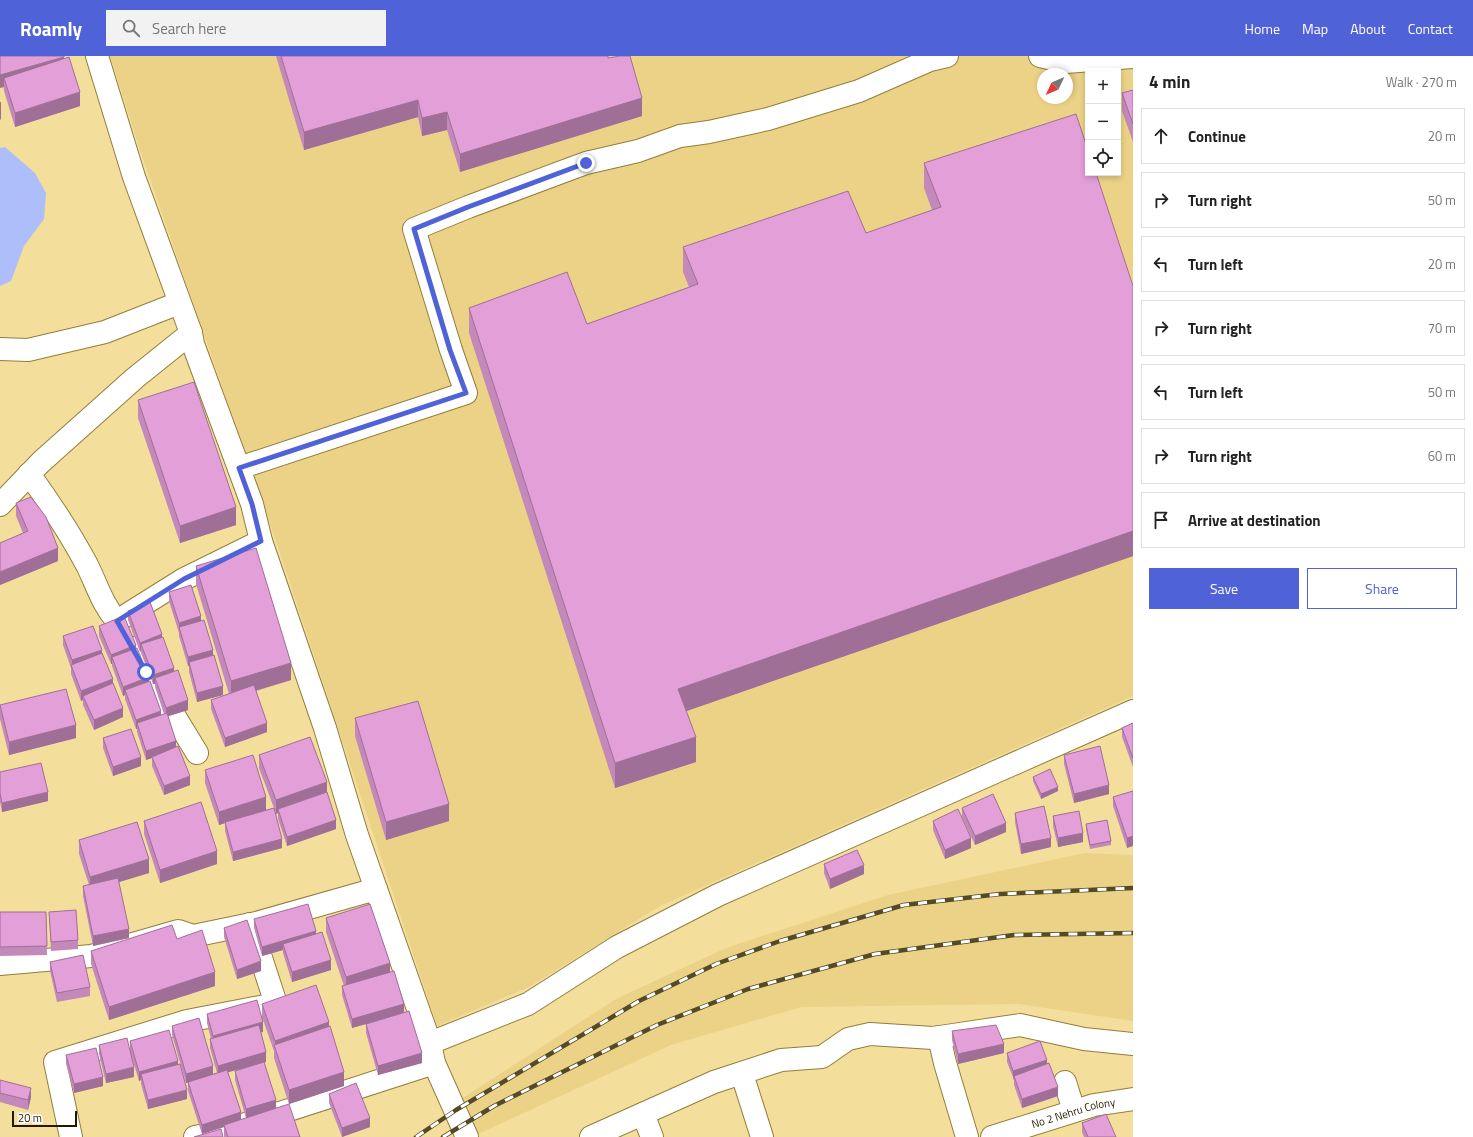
<!DOCTYPE html>
<meta charset="utf-8">
<style>
:root{--surface:#fff;--page:#f2f2f2;--text:#222;--muted:#767676;--line:#e0e0e0;--accent:#4f62d7}
body{margin:0;font-family:"Titillium Web",sans-serif;background:var(--page);color:var(--text)}
.controls{position:absolute;right:12px;top:12px;display:grid;overflow:hidden;border-radius:0px;box-shadow:0 2px 6px #0003}
.controls button{width:36px;height:36px;display:grid;place-items:center;padding:0;border:0;border-bottom:1px solid var(--line);background:var(--surface);color:var(--text);font:20px sans-serif}
.compass{position:absolute;left:1037px;top:12px;width:36px;height:36px;border-radius:50%;background:var(--surface);box-shadow:0 2px 6px #0003;rotate:226deg}
.scale{position:absolute;left:12px;bottom:10px;width:65px;box-sizing:border-box;padding-left:4px;border:2px solid #211900;border-top:0;font-size:11px;line-height:14px;white-space:nowrap;color:#211900;-webkit-text-stroke:3px #fff;paint-order:stroke}
.stop{position:absolute;width:12px;height:12px;margin:-9px;border:3px solid #4f62d7;border-radius:50%;background:#fff}
.stop.end{background:#4f62d7;border-color:#fff;box-shadow:0 1px 4px #0008}
.list{margin:0;padding:0;list-style:none}
h2{display:flex;justify-content:space-between;align-items:center;height:52px;margin:0;padding:0 16px;font-size:17px}
h2 small{font-size:13px;font-weight:400;color:var(--muted)}
.list li{display:grid;grid-template-columns:26px 1fr auto;gap:12px;align-items:center;box-sizing:border-box;height:56px;margin:0 8px 8px;padding:0 8px;border:1px solid var(--line);border-radius:0px}
.list b{display:block;font-size:15px;white-space:nowrap}
.list em{font-size:13px;font-style:normal;color:var(--muted)}
.actions{display:flex;gap:8px;padding:12px 16px}
.actions a{flex:1;padding:9px 0;border:1px solid var(--accent);border-radius:0px;text-align:center;font-size:14px;color:var(--accent)}
.actions .main{background:var(--accent);color:#fff}
.icon{flex:none;width:22px;height:22px;fill:none;stroke:currentColor;stroke-width:2;stroke-linecap:round;stroke-linejoin:round}
.map{position:relative;flex:none;width:1133px;height:1081px;overflow:hidden}
header{display:flex;align-items:center;gap:24px;box-sizing:border-box;height:56px;padding:0 20px;background:var(--accent);color:#fff}
header strong{font-size:19px}
nav{display:flex;gap:22px;margin-inline-start:auto;font-size:14px}
.search{width:280px;height:36px;background:var(--page);display:flex;align-items:center;gap:10px;box-sizing:border-box;padding:0 14px;border-radius:0px;color:var(--muted);font-size:15px}
main{display:flex}
aside{flex:1;background:var(--surface)}
.map>svg:first-child{display:block}
</style>
<header>
<strong>Roamly</strong>
<div class="search"><svg class="icon" aria-label="search" viewBox="0 0 24 24"><circle cx="10" cy="10" r="6"/><path d="M15 15l6 6"/></svg>Search here</div>
<nav><a>Home</a><a>Map</a><a>About</a><a>Contact</a></nav>
</header>
<main>
<div class="map">
<svg width="1133" height="1081" viewBox="0 0 1133 1081">
<rect width="100%" height="100%" fill="#f4de9b"/>
<path fill="#ebd286" fill-rule="evenodd" d="M 110,0 L 1133,0 L 1133,640 L 660,850 L 529,931 L 437,970 L 277,488 L 140,94 ZM 1088,15 L 1118,15 L 1118,117 L 1088,117 ZM 1043,18 L 1067,18 L 1067,42 L 1043,42 Z
M 1085,797 L 1133,799 L 1133,965 L 1019,948 L 801,951 L 671,989 L 474,1080 L 458,1045 L 616,943 L 726,892 L 888,839 Z"/>
<path fill="#adbefa" d="M 5,91 L 35,117 L 46,137 L 44,163 L 24,190 L 11,225 L 0,230 L 0,92 Z"/>
<g fill="none" stroke-linecap="round" stroke-linejoin="round">
<defs>
<g id="minor">
<path d="M 97,0 L 134,121 L 191,277 L 193,288 L 252,448 L 261,485 L 325,672 L 357,779 L 430,987 L 434,1007 L 467,1081"/>
<path d="M 1040,0 L 1066,6 L 1133,1"/>
<path d="M 0,293 L 28,294 L 75,283 L 105,276 L 179,247"/>
<path d="M 239,412 L 466,337 L 451,294 L 414,173 L 468,151 L 586,107 L 638,95 L 680,80 L 709,76 L 768,63 L 859,35 L 930,4 L 947,0"/>
<path d="M 29,418 C 50,447 70,477 87,509 C 97,529 102,548 117,565 L 184,523 L 261,485"/>
<path d="M 0,449 L 41,406 L 135,322 L 191,277"/>
<path d="M 133,592 L 197,697"/>
<path d="M 0,908 L 91,900 L 178,875 L 193,880 L 256,867 L 376,833"/>
<path d="M 939,981 L 945,1007 L 967,1081"/>
<path d="M 430,987 L 528,948 L 617,891 L 718,839 L 1133,655"/>
<path d="M 742,1018 L 762,1081"/>
<path d="M 1065,1026 L 1074,1055"/>
<path d="M 643,1058 L 652,1081"/>
<path d="M 71,1081 L 55,1006 L 187,965 L 276,948 L 250,868"/>
<path d="M 195,1081 L 224,1075 L 434,1007"/>
<path d="M 591,1081 L 714,1026 L 781,1004 L 822,1001 L 848,983 L 870,978 L 933,982 L 1020,969 L 1084,983 L 1133,988"/>
<path id="s1" d="M 992,1081 L 1094,1049 L 1133,1043"/>
</g>
</defs>
<use href="#minor" stroke="#927e3c" stroke-width="24"/>
<use href="#minor" stroke="#fff" stroke-width="22"/>
<defs>
<path id="rail" d="M 416,1081 L 456,1054 L 639,945 L 716,908 L 780,885 L 904,849 L 1000,838 L 1133,832
M 443,1081 L 494,1050 L 657,969 L 748,933 L 875,898 L 1014,879 L 1133,877"/>
</defs>
<use href="#rail" stroke="#554a26" stroke-width="4.5"/>
<use href="#rail" stroke="#fff" stroke-width="3" stroke-dasharray="9" stroke-linecap="butt"/>
</g>
<path fill="#c389ba" d="M 0,0 L 64,2 L 80,50 L 15,71 L 4,35 Z
M 276,0 L 608,0 L 608,2 L 642,60 L 460,116 L 447,74 L 422,80 L 418,61 L 304,94 Z
M 1133,34 L 1133,86 L 1122,55 L 1122,37 Z
M 924,107 L 1133,230 L 1133,500 L 686,655 L 696,706 L 615,732 L 469,277 L 469,252 L 587,268 L 689,231 L 683,216 L 683,191 L 866,177 L 932,154 L 924,132 Z
M 138,344 L 236,469 L 180,487 L 138,362 Z
M 16,447 L 58,505 L 0,529 L 0,487 L 23,477 L 16,460 Z
M 196,510 L 291,624 L 256,635 L 267,676 L 225,691 L 211,653 L 211,644 L 229,638 L 196,528 Z
M 169,536 L 201,565 L 213,600 L 223,639 L 197,646 L 189,616 L 189,610 L 188,610 L 179,580 L 179,576 L 179,577 L 169,545 Z
M 128,555 L 162,581 L 174,616 L 188,654 L 168,660 L 176,691 L 190,729 L 164,739 L 152,710 L 152,702 L 146,704 L 137,676 L 137,673 L 136,673 L 125,643 L 125,639 L 123,640 L 112,610 L 112,608 L 111,608 L 99,580 L 99,570 L 136,592 L 161,659 L 164,658 L 155,631 L 155,628 L 153,628 L 141,597 L 141,595 L 140,596 L 128,564 Z
M 63,580 L 102,597 L 113,628 L 123,661 L 94,674 L 83,649 L 83,644 L 81,645 L 71,618 L 71,612 L 63,589 Z
M 0,649 L 76,682 L 9,699 L 0,663 Z
M 355,662 L 449,765 L 386,784 L 355,680 Z
M 1133,667 L 1133,711 L 1122,681 L 1122,672 Z
M 103,682 L 141,710 L 113,720 L 103,692 Z
M 259,699 L 327,737 L 336,773 L 287,790 L 278,763 L 278,757 L 276,758 L 282,792 L 233,805 L 225,775 L 225,767 L 219,769 L 205,727 L 205,714 L 266,754 L 274,752 L 259,712 Z
M 1064,699 L 1109,738 L 1074,747 L 1064,708 Z
M 0,716 L 48,745 L 2,756 L 0,746 Z
M 1033,721 L 1058,735 L 1041,743 L 1033,725 Z
M 1133,735 L 1127,792 L 1113,750 L 1113,741 Z
M 962,752 L 1006,776 L 975,789 L 962,761 Z
M 1015,757 L 1051,791 L 1021,798 L 1015,766 Z
M 1053,760 L 1083,786 L 1058,791 L 1053,770 Z
M 144,765 L 217,808 L 160,827 L 144,778 Z
M 933,765 L 971,792 L 945,803 L 933,774 Z
M 1086,768 L 1111,785 L 1111,789 L 1090,793 L 1086,773 Z
M 79,784 L 149,817 L 118,826 L 129,882 L 93,890 L 83,840 L 83,830 L 89,829 L 79,798 Z
M 824,808 L 864,818 L 830,833 L 824,817 Z
M 0,856 L 46,856 L 47,899 L 0,900 Z
M 49,856 L 78,884 L 78,893 L 51,895 Z
M 326,862 L 390,916 L 422,1007 L 378,1019 L 366,977 L 366,968 L 352,972 L 342,939 L 342,930 L 344,930 L 326,876 Z
M 254,863 L 316,878 L 331,914 L 292,926 L 283,897 L 283,894 L 262,900 L 254,872 Z
M 224,872 L 261,915 L 237,923 L 224,881 Z
M 177,883 L 215,930 L 109,964 L 91,908 L 91,895 Z
M 50,906 L 90,931 L 90,940 L 57,946 L 50,915 Z
M 262,948 L 329,971 L 344,1030 L 289,1048 L 274,1002 L 274,995 L 262,961 Z
M 207,958 L 263,976 L 261,976 L 266,1006 L 228,1016 L 241,1064 L 246,1062 L 235,1024 L 235,1015 L 276,1052 L 300,1081 L 224,1081 L 224,1071 L 202,1078 L 188,1035 L 188,1027 L 186,1027 L 172,979 L 172,970 L 213,1018 L 217,1017 L 210,992 L 210,983 L 211,983 L 207,967 Z
M 952,975 L 1004,997 L 958,1008 L 952,984 Z
M 130,985 L 178,1009 L 187,1043 L 148,1053 L 141,1028 L 141,1024 L 139,1025 L 130,995 Z
M 99,989 L 134,1021 L 106,1027 L 99,998 Z
M 1007,997 L 1047,1008 L 1058,1040 L 1022,1052 L 1014,1029 L 1014,1024 L 1007,1006 Z
M 66,999 L 103,1030 L 74,1037 L 66,1008 Z
M 0,1024 L 31,1041 L 28,1054 L 0,1046 Z
M 329,1038 L 370,1071 L 342,1081 L 329,1047 Z
M 1082,1067 L 1116,1081 L 1084,1081 L 1082,1076 Z"/>
<path fill="#9f6f97" d="M 64,1 L 64,14 L 4,22 L 4,31 L 0,32 L 0,19 Z
M 80,36 L 80,50 L 15,71 L 15,57 Z
M 642,42 L 642,60 L 460,116 L 460,98 Z
M 418,44 L 418,61 L 304,94 L 304,76 Z
M 0,46 L 1,46 L 1,63 L 0,64 Z
M 447,56 L 447,74 L 422,80 L 422,62 Z
M 236,451 L 236,469 L 180,487 L 180,470 Z
M 1133,475 L 1133,500 L 678,658 L 678,633 Z
M 58,492 L 58,505 L 0,529 L 0,516 Z
M 201,560 L 201,570 L 179,571 L 179,577 L 179,567 Z
M 162,578 L 162,587 L 141,588 L 141,595 L 140,596 L 140,587 Z
M 136,589 L 136,598 L 112,601 L 112,608 L 111,608 L 111,599 Z
M 102,594 L 102,603 L 72,610 L 72,604 Z
M 213,594 L 213,603 L 189,606 L 189,610 L 188,610 L 188,601 Z
M 291,607 L 291,624 L 231,642 L 231,625 Z
M 174,612 L 174,621 L 155,622 L 155,628 L 153,628 L 153,619 Z
M 149,621 L 149,631 L 125,634 L 125,639 L 123,640 L 123,631 Z
M 113,623 L 113,632 L 83,640 L 83,644 L 81,645 L 81,635 Z
M 223,630 L 223,639 L 197,646 L 197,637 Z
M 188,644 L 188,654 L 166,661 L 166,652 Z
M 123,652 L 123,661 L 94,674 L 94,664 Z
M 161,655 L 161,665 L 137,667 L 137,673 L 136,673 L 136,664 Z
M 267,667 L 267,676 L 225,691 L 225,682 Z
M 76,669 L 76,682 L 9,699 L 9,686 Z
M 696,681 L 696,706 L 615,732 L 615,707 Z
M 176,685 L 176,694 L 152,701 L 152,702 L 146,704 L 146,695 Z
M 141,701 L 141,710 L 113,720 L 113,711 Z
M 190,720 L 190,729 L 164,739 L 164,730 Z
M 327,726 L 327,740 L 278,753 L 278,757 L 276,758 L 276,744 Z
M 1109,729 L 1109,738 L 1074,747 L 1074,738 Z
M 1058,731 L 1058,735 L 1041,743 L 1041,738 Z
M 48,736 L 48,745 L 2,756 L 2,747 Z
M 266,741 L 266,754 L 219,769 L 219,756 Z
M 449,748 L 449,765 L 386,784 L 386,766 Z
M 336,764 L 336,773 L 287,790 L 287,781 Z
M 1006,767 L 1006,776 L 975,789 L 975,780 Z
M 1083,777 L 1083,786 L 1058,791 L 1058,782 Z
M 1133,780 L 1133,790 L 1127,792 L 1127,782 Z
M 971,782 L 971,792 L 945,803 L 945,794 Z
M 1051,782 L 1051,791 L 1021,798 L 1021,788 Z
M 282,783 L 282,792 L 233,805 L 233,796 Z
M 217,795 L 217,808 L 160,827 L 160,814 Z
M 149,803 L 149,817 L 90,835 L 90,821 Z
M 864,809 L 864,818 L 830,833 L 830,823 Z
M 129,873 L 129,882 L 93,890 L 93,880 Z
M 316,875 L 316,885 L 283,888 L 283,894 L 262,900 L 262,891 Z
M 331,904 L 331,914 L 292,926 L 292,916 Z
M 261,905 L 261,915 L 237,923 L 237,914 Z
M 390,907 L 390,921 L 346,935 L 346,921 Z
M 215,916 L 215,930 L 109,964 L 109,951 Z
M 404,948 L 404,957 L 352,972 L 352,963 Z
M 263,966 L 263,976 L 213,989 L 213,980 Z
M 329,966 L 329,980 L 275,992 L 275,985 Z
M 1004,988 L 1004,997 L 958,1008 L 958,998 Z
M 266,996 L 266,1006 L 218,1019 L 218,1010 Z
M 422,997 L 422,1007 L 378,1019 L 378,1010 Z
M 1047,1004 L 1047,1013 L 1014,1020 L 1013,1025 L 1013,1015 Z
M 178,1005 L 178,1014 L 141,1018 L 141,1024 L 139,1025 L 139,1016 Z
M 213,1010 L 213,1019 L 186,1027 L 186,1018 Z
M 134,1011 L 134,1021 L 106,1027 L 106,1018 Z
M 344,1016 L 344,1030 L 289,1048 L 289,1034 Z
M 103,1021 L 103,1030 L 74,1037 L 74,1028 Z
M 1058,1031 L 1058,1040 L 1022,1052 L 1022,1043 Z
M 31,1032 L 31,1041 L 28,1054 L 28,1044 Z
M 187,1034 L 187,1043 L 148,1053 L 148,1044 Z
M 276,1044 L 276,1053 L 246,1063 L 246,1053 Z
M 241,1056 L 241,1066 L 224,1069 L 224,1071 L 202,1078 L 202,1069 Z
M 370,1062 L 370,1071 L 342,1081 L 342,1072 Z"/>
<path fill="#e39fd8" stroke="#9f6f97" d="M 0,0 L 64,0 L 64,1 L 0,19 Z
M 281,0 L 608,0 L 608,2 L 620,0 L 630,0 L 642,42 L 460,98 L 447,56 L 422,62 L 418,44 L 304,76 Z
M 69,1 L 80,36 L 15,57 L 4,22 Z
M 1133,34 L 1133,68 L 1122,37 Z
M 1076,58 L 1088,94 L 1088,117 L 1096,117 L 1133,230 L 1133,475 L 678,633 L 696,681 L 615,707 L 469,252 L 567,216 L 587,268 L 698,228 L 683,191 L 848,135 L 866,177 L 941,151 L 924,107 Z
M 194,326 L 236,451 L 180,470 L 138,344 Z
M 31,441 L 46,461 L 58,492 L 0,516 L 0,487 L 28,475 L 16,447 Z
M 256,492 L 291,607 L 231,625 L 196,510 Z
M 191,529 L 201,560 L 179,567 L 169,536 Z
M 150,546 L 162,578 L 140,587 L 128,555 Z
M 124,560 L 136,589 L 111,599 L 99,570 Z
M 204,564 L 213,594 L 188,601 L 179,571 Z
M 93,570 L 102,594 L 72,604 L 63,580 Z
M 163,581 L 174,612 L 153,619 L 141,588 Z
M 137,592 L 149,621 L 123,631 L 112,601 Z
M 102,597 L 113,623 L 81,635 L 71,609 Z
M 214,599 L 223,630 L 197,637 L 189,606 Z
M 178,614 L 188,644 L 166,652 L 155,622 Z
M 150,625 L 161,655 L 136,664 L 125,634 Z
M 113,627 L 123,652 L 94,664 L 83,640 Z
M 254,629 L 267,667 L 225,682 L 211,644 Z
M 66,633 L 76,669 L 9,686 L 0,649 Z
M 418,645 L 449,748 L 386,766 L 355,662 Z
M 167,657 L 176,685 L 146,695 L 137,667 Z
M 1133,667 L 1133,702 L 1122,672 Z
M 131,673 L 141,701 L 113,711 L 103,682 Z
M 310,681 L 327,726 L 276,744 L 259,699 Z
M 178,690 L 190,720 L 164,730 L 152,701 Z
M 1100,690 L 1109,729 L 1074,738 L 1064,699 Z
M 253,699 L 266,741 L 219,756 L 205,714 Z
M 41,707 L 48,736 L 2,747 L 0,737 L 0,716 Z
M 1050,713 L 1058,731 L 1041,738 L 1033,721 Z
M 1133,735 L 1133,780 L 1127,782 L 1113,741 Z
M 327,736 L 336,764 L 287,781 L 278,753 Z
M 993,738 L 1006,767 L 975,780 L 962,752 Z
M 201,746 L 217,795 L 160,814 L 144,765 Z
M 1044,750 L 1051,782 L 1021,788 L 1015,757 Z
M 274,752 L 282,783 L 233,796 L 225,766 Z
M 958,753 L 971,782 L 945,794 L 933,765 Z
M 1079,755 L 1083,777 L 1058,782 L 1053,760 Z
M 1107,764 L 1111,785 L 1090,789 L 1086,768 Z
M 137,766 L 149,803 L 90,821 L 79,784 Z
M 857,794 L 864,809 L 830,823 L 824,808 Z
M 118,822 L 129,873 L 93,880 L 83,830 Z
M 308,848 L 316,875 L 262,891 L 254,863 Z
M 370,848 L 390,907 L 346,921 L 326,862 Z
M 76,854 L 78,884 L 51,886 L 49,856 Z
M 0,856 L 46,856 L 47,890 L 0,891 Z
M 247,864 L 261,905 L 237,914 L 224,872 Z
M 172,869 L 177,883 L 202,874 L 215,916 L 109,951 L 91,895 Z
M 322,876 L 331,904 L 292,916 L 283,888 Z
M 83,899 L 90,931 L 57,937 L 50,906 Z
M 394,915 L 404,948 L 352,963 L 342,930 Z
M 316,929 L 329,966 L 275,985 L 262,948 Z
M 257,944 L 263,966 L 213,980 L 207,958 Z
M 409,955 L 422,997 L 378,1010 L 366,968 Z
M 199,962 L 213,1010 L 186,1018 L 172,970 Z
M 259,969 L 266,996 L 218,1010 L 210,983 Z
M 996,969 L 1004,988 L 958,998 L 952,975 Z
M 330,970 L 344,1016 L 289,1034 L 274,989 Z
M 169,974 L 178,1005 L 139,1016 L 130,985 Z
M 127,982 L 134,1011 L 106,1018 L 99,989 Z
M 1040,985 L 1047,1004 L 1013,1015 L 1007,997 Z
M 96,992 L 103,1021 L 74,1028 L 66,999 Z
M 264,1006 L 276,1044 L 246,1053 L 235,1015 Z
M 1049,1007 L 1058,1031 L 1022,1043 L 1014,1020 Z
M 180,1008 L 187,1034 L 148,1044 L 141,1018 Z
M 227,1014 L 241,1056 L 202,1069 L 188,1026 Z
M 0,1024 L 31,1032 L 28,1044 L 0,1037 Z
M 356,1027 L 370,1062 L 342,1072 L 329,1038 Z
M 289,1048 L 300,1081 L 228,1081 L 224,1069 Z
M 1106,1058 L 1116,1081 L 1088,1081 L 1082,1067 Z
M 221,1073 L 223,1081 L 194,1081 Z"/>
<g fill="none" stroke-linecap="round" stroke-linejoin="round">
<path stroke="#4f62d7" stroke-width="5" d="M 146,616 L 117,565 L 184,523 L 261,485 L 252,448 L 239,412 L 466,337 L 450,294 L 414,173 L 468,151 L 586,107"/>
</g>
<g text-anchor="middle" stroke-width="3" stroke-linejoin="round" paint-order="stroke">
<g font-size="11" fill="#211900" stroke="#fff">
<text dy="4" stroke="none"><textPath href="#s1" startOffset="85">No 2 Nehru Colony</textPath></text>
</g>
</g>
</svg>
<div class="controls">
<button>+</button>
<button>−</button>
<button><svg class="icon" aria-label="locate" viewBox="0 0 24 24"><circle cx="12" cy="12" r="6"/><path d="M12 2v4M12 18v4M2 12h4M18 12h4"/></svg></button>
</div>
<svg class="compass" viewBox="-18 -18 36 36"><path d="M0-13l5 13h-10z" fill="#e53935"/><path d="M0 13l5-13h-10z" fill="#767676"/></svg>
<div class="scale">20 m</div>
<div class="stop" style="left:146px;top:616px"></div>
<div class="stop end" style="left:586px;top:107px"></div>
</div>
<aside>
<h2>4 min<small>Walk · 270 m</small></h2>
<ul class="list">
<li><svg class="icon" aria-label="ahead" viewBox="0 0 24 24"><path d="M12 20V5M6 11l6-6 6 6"/></svg><div><b>Continue</b></div><em>20 m</em></li>
<li><svg class="icon" aria-label="right" viewBox="0 0 24 24"><path d="M7 20v-9h11M14 6l5 5-5 5"/></svg><div><b>Turn right</b></div><em>50 m</em></li>
<li><svg class="icon" aria-label="left" viewBox="0 0 24 24"><path d="M17 20v-9H6M10 6l-5 5 5 5"/></svg><div><b>Turn left</b></div><em>20 m</em></li>
<li><svg class="icon" aria-label="right" viewBox="0 0 24 24"><path d="M7 20v-9h11M14 6l5 5-5 5"/></svg><div><b>Turn right</b></div><em>70 m</em></li>
<li><svg class="icon" aria-label="left" viewBox="0 0 24 24"><path d="M17 20v-9H6M10 6l-5 5 5 5"/></svg><div><b>Turn left</b></div><em>50 m</em></li>
<li><svg class="icon" aria-label="right" viewBox="0 0 24 24"><path d="M7 20v-9h11M14 6l5 5-5 5"/></svg><div><b>Turn right</b></div><em>60 m</em></li>
<li><svg class="icon" aria-label="arrive" viewBox="0 0 24 24"><path d="M6 21V4h12l-3 4 3 4H6"/></svg><div><b>Arrive at destination</b></div></li>
</ul>
<div class="actions"><a class="main">Save</a><a>Share</a></div>
</aside>
</main>
